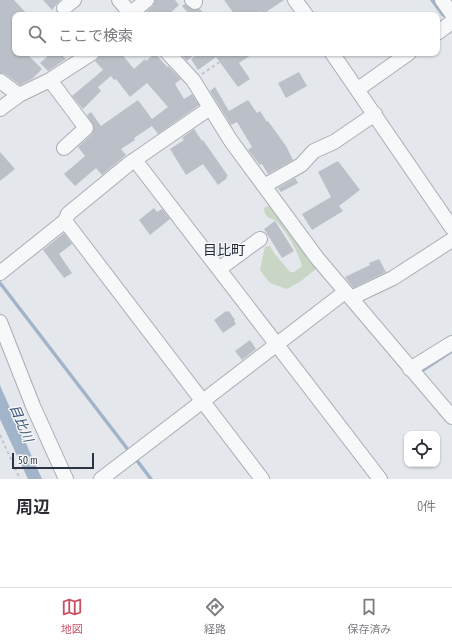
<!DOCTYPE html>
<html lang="ja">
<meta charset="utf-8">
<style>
:root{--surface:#fff;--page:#f7f7f7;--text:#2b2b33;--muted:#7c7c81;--line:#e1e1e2;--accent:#c95063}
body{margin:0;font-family:"PT Sans Narrow","Noto Sans JP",sans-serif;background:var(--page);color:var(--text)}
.controls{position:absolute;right:12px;bottom:12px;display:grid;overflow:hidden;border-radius:8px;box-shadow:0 1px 3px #0004}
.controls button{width:36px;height:36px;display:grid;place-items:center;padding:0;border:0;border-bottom:1px solid var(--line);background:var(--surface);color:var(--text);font:20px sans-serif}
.scale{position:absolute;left:12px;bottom:10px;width:82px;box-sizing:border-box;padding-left:4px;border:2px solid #2c3443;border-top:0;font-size:11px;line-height:14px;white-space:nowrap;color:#2c3443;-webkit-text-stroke:3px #f4f6f8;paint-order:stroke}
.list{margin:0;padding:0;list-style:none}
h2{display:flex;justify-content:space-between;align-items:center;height:52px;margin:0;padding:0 16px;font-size:17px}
h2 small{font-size:13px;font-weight:400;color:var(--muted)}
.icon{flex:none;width:22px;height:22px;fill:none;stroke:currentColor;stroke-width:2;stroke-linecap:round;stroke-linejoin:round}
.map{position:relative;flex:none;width:452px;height:479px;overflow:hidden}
.search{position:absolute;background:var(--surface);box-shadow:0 1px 3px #0004;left:12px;right:12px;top:12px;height:44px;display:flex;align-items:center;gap:10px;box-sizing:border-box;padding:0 14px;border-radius:8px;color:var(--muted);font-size:15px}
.sheet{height:108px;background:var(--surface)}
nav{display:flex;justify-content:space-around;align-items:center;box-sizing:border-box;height:56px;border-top:1px solid var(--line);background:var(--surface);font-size:11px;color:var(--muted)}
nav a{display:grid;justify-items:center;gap:2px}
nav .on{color:var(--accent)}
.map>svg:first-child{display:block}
</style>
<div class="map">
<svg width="452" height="479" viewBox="0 0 452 479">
<rect width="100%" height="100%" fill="#e4e7eb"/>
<path fill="#c9d5c5" d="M 268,206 L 272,207 L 317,268 L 301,281 L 287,289 L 270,283 L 260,270 L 265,247 L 270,246 L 274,253 L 290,272 L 294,272 L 302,266 C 298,251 288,234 278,223 C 272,216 265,221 264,208 Z"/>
<path fill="#a1b4c9" d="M 0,385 L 2,390 L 42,479 L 28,479 L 0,419 Z"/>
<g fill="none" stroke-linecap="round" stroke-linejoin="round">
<path stroke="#a1b4c9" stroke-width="3.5" d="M 432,0 L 443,15
M 0,283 L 129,451
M 423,370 L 452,351
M 135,458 L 151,479"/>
</g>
<path fill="#bbc0c8" d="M 0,0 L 14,0 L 28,15 L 15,15 L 15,53 L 26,53 L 42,69 L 32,79 L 20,85 L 5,74 L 0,73 Z
M 43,0 L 60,0 L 52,10 Z
M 155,0 L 175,0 L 179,5 L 168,15 L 142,15 L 153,6 Z
M 224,0 L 284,0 L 263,14 L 261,11 L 255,15 L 235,15 Z
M 185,4 L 194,10 L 200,9 L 205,15 L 190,15 L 182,6 Z
M 51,53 L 60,53 L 66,59 L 48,71 L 40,63 Z
M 100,53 L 121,53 L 134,69 L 145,59 L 146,61 L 155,53 L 167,67 L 168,66 L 181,79 L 175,84 L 184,99 L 192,94 L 199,105 L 158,134 L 152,126 L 134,138 L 135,140 L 121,149 L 126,155 L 102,175 L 96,168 L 75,186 L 64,174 L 85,156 L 78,147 L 92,134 L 94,127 L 87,115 L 91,112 L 101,126 L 138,100 L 152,119 L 168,107 L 147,83 L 130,97 L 116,79 L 114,80 L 111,76 L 98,87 L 101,91 L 83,109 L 72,96 L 103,70 L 95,61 L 99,57 Z
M 182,53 L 196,53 L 187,61 L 181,54 Z
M 199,53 L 254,53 L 239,63 L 250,79 L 238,87 L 216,57 L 198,70 L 191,59 Z
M 299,72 L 307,86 L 286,98 L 278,83 Z
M 215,87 L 229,111 L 248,100 L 257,113 L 260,111 L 267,122 L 268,121 L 286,146 L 293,160 L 268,174 L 262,164 L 260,165 L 248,150 L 252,147 L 237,122 L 231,125 L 210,91 Z
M 194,129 L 202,141 L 203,140 L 228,176 L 226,177 L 227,178 L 218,185 L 203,164 L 186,175 L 170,149 L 184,140 L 182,138 Z
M 0,152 L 15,169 L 0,181 Z
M 338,161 L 360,190 L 339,206 L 343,211 L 312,230 L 302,214 L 331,197 L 318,172 Z
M 295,178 L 298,183 L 281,192 L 278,188 Z
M 154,208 L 157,212 L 162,209 L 170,219 L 150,235 L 139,220 Z
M 275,221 L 294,251 L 282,258 L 264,229 Z
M 64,233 L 72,244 L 59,254 L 72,273 L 64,278 L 43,250 Z
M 379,259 L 386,272 L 353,288 L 345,277 L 370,265 L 369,263 Z
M 226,311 L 227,312 L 229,311 L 235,320 L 234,321 L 236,324 L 223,333 L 214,320 Z
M 250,340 L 256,349 L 242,360 L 235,351 Z"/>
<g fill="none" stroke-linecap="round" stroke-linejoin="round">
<defs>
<path id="minor" d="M 119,0 L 132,15
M 192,0 L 195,2
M 295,0 L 306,15
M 442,0 L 452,14
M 64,8 L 74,0
M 131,13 L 147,0
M 437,33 L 452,22
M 168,53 L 193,80 L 231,141 L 317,258 L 452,417
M 332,53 L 452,228
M 50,80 L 86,128 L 64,148
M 0,81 L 19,95
M 358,89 L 409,53
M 0,109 L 19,95 L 50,80 L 92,53
M 135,160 L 380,479
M 264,186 L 301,165 L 314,151 L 334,142 L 375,114
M 65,221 L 262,479
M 219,269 L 260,239
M 0,273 L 65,221 L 68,214 L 130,163 L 210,108
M 351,298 L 393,278 L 452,240
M 0,322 L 33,406 L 66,479
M 410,369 L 452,343
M 101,479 L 345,292"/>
</defs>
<use href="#minor" stroke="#a9aeb5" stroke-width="16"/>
<path stroke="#c1c5ca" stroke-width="2" stroke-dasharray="3 3" stroke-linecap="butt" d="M 202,74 L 233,53
M 0,435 L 20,479"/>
<use href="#minor" stroke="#f6f8f9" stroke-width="14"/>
</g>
<g text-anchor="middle" stroke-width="3" stroke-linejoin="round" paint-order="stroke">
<g font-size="13" font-style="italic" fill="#385375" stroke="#f4f6f8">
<text transform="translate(22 423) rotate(67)" y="5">目比川</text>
</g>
<g font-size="14" fill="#1e2534" stroke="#f4f6f8">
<text x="224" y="255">目比町</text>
</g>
</g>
</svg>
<div class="controls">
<button><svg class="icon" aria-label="locate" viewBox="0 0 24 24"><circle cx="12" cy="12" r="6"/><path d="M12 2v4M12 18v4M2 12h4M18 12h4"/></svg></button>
</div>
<div class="scale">50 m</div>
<div class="search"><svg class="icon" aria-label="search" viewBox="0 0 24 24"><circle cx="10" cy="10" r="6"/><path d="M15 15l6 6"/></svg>ここで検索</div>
</div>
<section class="sheet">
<h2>周辺<small>0件</small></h2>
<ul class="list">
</ul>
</section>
<nav>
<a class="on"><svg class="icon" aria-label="map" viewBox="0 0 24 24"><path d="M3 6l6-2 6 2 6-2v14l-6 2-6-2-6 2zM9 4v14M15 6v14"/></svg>地図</a>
<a><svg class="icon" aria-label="directions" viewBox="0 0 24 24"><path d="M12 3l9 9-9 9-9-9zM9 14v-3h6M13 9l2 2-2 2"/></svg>経路</a>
<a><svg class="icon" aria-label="saved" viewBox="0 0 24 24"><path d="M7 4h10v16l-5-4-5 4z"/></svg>保存済み</a>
</nav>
